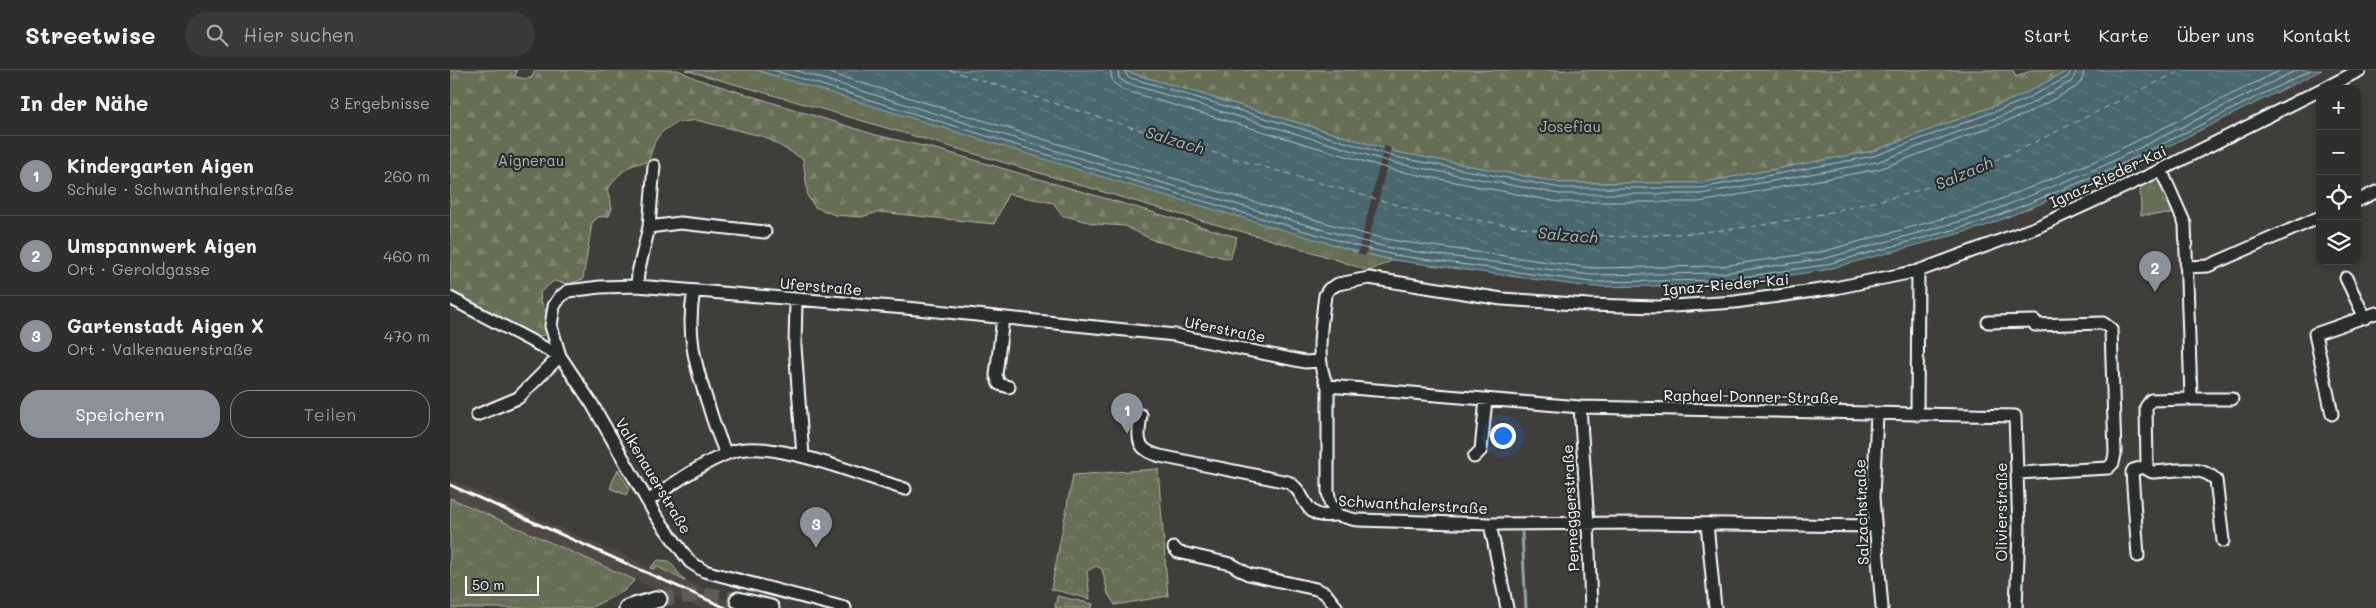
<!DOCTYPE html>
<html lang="de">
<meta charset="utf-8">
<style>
:root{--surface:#302e2c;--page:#3c3a38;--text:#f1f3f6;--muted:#a8a8a9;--line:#4b4a48;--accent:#8c9099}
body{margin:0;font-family:Mali,sans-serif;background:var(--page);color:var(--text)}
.controls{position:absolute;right:15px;top:15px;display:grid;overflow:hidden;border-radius:10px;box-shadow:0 2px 8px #0003}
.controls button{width:45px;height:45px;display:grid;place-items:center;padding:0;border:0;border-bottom:1px solid var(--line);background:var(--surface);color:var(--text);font:25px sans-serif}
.scale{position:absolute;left:15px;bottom:12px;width:74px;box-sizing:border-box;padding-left:5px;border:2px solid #fff;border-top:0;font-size:14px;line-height:18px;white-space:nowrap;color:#fff;-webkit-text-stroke:4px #2a2d2e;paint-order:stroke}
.you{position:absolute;left:1052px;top:365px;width:18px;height:18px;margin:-12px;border:4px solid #fff;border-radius:50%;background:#1a73e8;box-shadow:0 0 0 8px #1a73e833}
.badge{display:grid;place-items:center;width:32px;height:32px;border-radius:50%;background:var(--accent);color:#fff;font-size:16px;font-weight:700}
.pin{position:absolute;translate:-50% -41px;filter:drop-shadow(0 1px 2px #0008)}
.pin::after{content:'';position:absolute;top:26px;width:18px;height:15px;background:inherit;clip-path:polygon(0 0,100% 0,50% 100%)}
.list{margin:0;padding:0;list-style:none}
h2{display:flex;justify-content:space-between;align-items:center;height:65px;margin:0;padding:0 20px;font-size:21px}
h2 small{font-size:16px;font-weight:400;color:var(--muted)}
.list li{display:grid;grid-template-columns:32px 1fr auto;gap:15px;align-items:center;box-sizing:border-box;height:80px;padding:0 20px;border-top:1px solid var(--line)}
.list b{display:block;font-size:19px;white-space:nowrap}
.list p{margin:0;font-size:16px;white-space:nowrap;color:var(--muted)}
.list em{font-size:16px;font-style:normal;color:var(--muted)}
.actions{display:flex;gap:10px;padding:15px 20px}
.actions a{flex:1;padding:11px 0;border:1px solid var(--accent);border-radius:20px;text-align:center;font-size:18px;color:var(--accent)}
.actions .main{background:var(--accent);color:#fff}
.icon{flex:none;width:28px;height:28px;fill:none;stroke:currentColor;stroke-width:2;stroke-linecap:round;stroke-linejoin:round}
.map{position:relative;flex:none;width:1926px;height:538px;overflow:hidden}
header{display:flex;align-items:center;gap:30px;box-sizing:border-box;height:70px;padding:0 25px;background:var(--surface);border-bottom:1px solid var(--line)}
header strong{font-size:24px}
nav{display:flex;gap:28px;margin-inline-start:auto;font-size:18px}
.search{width:350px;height:45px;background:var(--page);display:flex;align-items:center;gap:12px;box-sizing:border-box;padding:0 18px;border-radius:28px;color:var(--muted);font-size:19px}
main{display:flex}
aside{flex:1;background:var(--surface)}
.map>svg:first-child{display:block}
</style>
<header>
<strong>Streetwise</strong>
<div class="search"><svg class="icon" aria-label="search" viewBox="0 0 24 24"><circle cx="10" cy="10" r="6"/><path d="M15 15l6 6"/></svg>Hier suchen</div>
<nav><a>Start</a><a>Karte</a><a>Über uns</a><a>Kontakt</a></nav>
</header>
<main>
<aside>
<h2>In der Nähe<small>3 Ergebnisse</small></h2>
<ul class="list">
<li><span class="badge">1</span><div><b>Kindergarten Aigen</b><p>Schule · Schwanthalerstraße</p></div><em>260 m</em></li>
<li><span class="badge">2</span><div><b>Umspannwerk Aigen</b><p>Ort · Geroldgasse</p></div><em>460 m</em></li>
<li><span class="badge">3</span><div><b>Gartenstadt Aigen X</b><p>Ort · Valkenauerstraße</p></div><em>470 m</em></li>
</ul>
<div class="actions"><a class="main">Speichern</a><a>Teilen</a></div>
</aside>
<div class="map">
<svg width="1926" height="538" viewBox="0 0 1926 538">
<defs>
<pattern id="grass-tufts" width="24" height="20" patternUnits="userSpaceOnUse" patternTransform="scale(1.25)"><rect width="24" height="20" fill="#666e54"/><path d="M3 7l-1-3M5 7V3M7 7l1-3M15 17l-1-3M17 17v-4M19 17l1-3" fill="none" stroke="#7d846e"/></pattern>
<pattern id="forest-firs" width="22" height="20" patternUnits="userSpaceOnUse" patternTransform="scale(1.25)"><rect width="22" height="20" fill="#666e54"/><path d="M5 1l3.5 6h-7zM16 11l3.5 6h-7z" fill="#7d846e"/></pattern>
<pattern id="park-crowns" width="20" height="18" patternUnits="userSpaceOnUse" patternTransform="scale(1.25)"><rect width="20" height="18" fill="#666e54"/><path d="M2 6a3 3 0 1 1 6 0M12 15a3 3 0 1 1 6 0" fill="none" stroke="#7d846e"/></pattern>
<pattern id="water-ripples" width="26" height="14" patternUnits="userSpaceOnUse" patternTransform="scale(1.25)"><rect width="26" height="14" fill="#4a676e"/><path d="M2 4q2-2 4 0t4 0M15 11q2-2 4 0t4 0" fill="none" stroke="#657e84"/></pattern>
</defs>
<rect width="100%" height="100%" fill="#403e3b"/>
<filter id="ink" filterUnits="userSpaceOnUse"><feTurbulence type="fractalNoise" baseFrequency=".02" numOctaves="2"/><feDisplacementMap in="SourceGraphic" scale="10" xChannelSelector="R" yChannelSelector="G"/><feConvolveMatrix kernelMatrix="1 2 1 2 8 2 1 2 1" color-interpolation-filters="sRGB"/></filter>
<g filter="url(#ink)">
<path fill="#4f4a44" d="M 0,409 L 162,481 L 168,481 L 200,498 L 204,499 L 206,496 L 294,538 L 250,538 L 185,510 L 0,428 Z"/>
<path fill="url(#grass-tufts)" stroke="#b2b6aa" d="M 235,0 L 306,0 L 909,182 L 943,190 L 919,201 C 842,173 763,155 684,131 C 535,87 385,42 235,0 Z
M 1704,106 L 1710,108 L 1726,144 L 1691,145 L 1690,113 Z
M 0,428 L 185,510 L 174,521 L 140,538 L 0,538 Z
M 208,490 L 219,491 L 235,511 L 206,496 L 204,499 L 200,498 Z"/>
<path fill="url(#forest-firs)" stroke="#b2b6aa" d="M 0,0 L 67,0 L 65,7 L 77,9 L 82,7 L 85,0 L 228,0 L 247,9 L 426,65 L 490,80 L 787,167 L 780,189 L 705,171 L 675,156 L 646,154 L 611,145 L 604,133 L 558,124 L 544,154 L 429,142 L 411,147 L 385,145 L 365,137 L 358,127 L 353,89 L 315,67 L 246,50 L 226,53 L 213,61 L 205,71 L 198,92 C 176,94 170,103 157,120 L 162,138 L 159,146 L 148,147 L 142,153 L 133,209 L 119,214 L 104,211 L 90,222 C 90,240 105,244 94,265 L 85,267 L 27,235 L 0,224 Z
M 671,0 L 1563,0 L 1566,7 L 1582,0 L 1619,0 L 1568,27 L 1423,81 L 1250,113 L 1111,113 L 946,82 Z"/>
<path fill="url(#park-crowns)" stroke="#b2b6aa" d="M 168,399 L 179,418 L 176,425 L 160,418 Z
M 708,399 L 718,526 L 665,535 L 658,524 L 652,499 L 646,496 L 637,501 L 640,529 L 601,519 L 623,405 Z
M 607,526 L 643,534 L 642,538 L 605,538 Z"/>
<path fill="url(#water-ripples)" stroke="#92a4a8" d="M 306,0 L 671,0 L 946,82 L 1111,113 L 1250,113 L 1423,81 L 1568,27 L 1619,0 L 1872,0 L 1658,106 L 1533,157 L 1375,200 L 1273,215 L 1140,217 L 943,190 L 909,182 L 649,106 Z"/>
<path fill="#403e3b" d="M 934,76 L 941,78 L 915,186 L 908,184 Z"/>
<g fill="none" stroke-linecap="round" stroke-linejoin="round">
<path stroke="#b7c2c5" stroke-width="1" d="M 323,0 L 650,101 L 910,177 L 944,185 L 1141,212 L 1272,210 L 1374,195 L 1532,152 L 1656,102 L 1861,0
M 344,0 L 652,95 L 912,171 L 945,179 L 1141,205 L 1272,203 L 1373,189 L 1530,146 L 1653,96 L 1847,0
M 370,0 L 654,88 L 914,164 L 947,171 L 1141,198 L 1271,196 L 1371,182 L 1527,139 L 1650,89 L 1831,0
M 660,0 L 663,12 L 673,20 L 943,100 L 1108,132 L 1250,132 L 1429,99 L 1576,44 L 1626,17 L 1632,10 L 1634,0
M 668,0 L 669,8 L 676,13 L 944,93 L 1109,124 L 1250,124 L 1427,92 L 1573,38 L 1622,11 L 1627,0
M 674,0 L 678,7 L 945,87 L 1111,118 L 1251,118 L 1424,86 L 1570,32 L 1618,7 L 1621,0"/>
<path stroke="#92a4a8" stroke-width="3" d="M 1072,463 L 1076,538"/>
<path stroke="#aebbbe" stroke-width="1" stroke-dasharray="6 5" stroke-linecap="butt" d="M 499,0 L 744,77 L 968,141 L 1084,159 L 1169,167 L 1244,163 L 1307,156 L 1372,144 L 1457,124 L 1502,109 L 1573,78 L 1732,0"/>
<path stroke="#5d5b58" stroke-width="15" stroke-dasharray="15 8" stroke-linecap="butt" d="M 209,529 L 254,524 L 288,530"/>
<defs>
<path id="street" d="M 1873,19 L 1910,0
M 1907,131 L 1926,122
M 199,157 L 230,153 L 315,162
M 1736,197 L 1758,196 L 1870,147
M 1896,208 L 1915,248
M 187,216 L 188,203 L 199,157 L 204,96
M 244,221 C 236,262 245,295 258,334 C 263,351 269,368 276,384
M 0,228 L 110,286
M 346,231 L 345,276 L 353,386
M 553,248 L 546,305 L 549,314 L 559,317
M 1538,252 L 1585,251 L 1585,255 L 1653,253 L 1661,259 L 1665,384 L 1663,393 L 1658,398 L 1568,403
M 878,316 L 1130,337 L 1565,346 L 1569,460 L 1566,538
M 1738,329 L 1782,329
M 1130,337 L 1138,454 L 1141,538
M 1882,344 L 1865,264 L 1926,243
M 27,345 L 68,328 L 110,286
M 691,345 C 688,367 684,379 710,386 L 838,412 C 850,418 852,430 860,439 C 868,448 876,445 886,445 C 892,445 901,450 908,450 L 1040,454 L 1197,453 L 1425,456
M 1427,345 L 1423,427 L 1432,538
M 1467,345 L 1468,201
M 1024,387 L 1031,380 L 1036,329
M 1695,398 L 1702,402 C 1723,401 1751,394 1766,410 L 1773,471
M 198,431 C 224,413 252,393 281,382 C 319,367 415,407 455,419
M 887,444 L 880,433 L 878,421 L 878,316 C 864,293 872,251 875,225 L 879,219 L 888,214 L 919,208 L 1052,229 L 1139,235 L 1208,237 L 1285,232 L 1385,218 L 1468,201 L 1587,157 L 1711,100 L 1870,20
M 1040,454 L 1057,538
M 1257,454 L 1265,538
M 724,478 L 728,482 L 781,494 L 798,504 L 866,519 L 875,523 L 887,538
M 1688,486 L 1682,402 L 1683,400 L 1697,396 L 1696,337 L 1701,330 L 1738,329 L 1741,326 L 1735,154 L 1711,100
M 395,538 L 254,501 L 240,492 L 206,446 L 142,334 L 110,286 L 101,256 L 104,236 L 110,227 L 118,221 L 150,217 L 187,216 L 467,239 L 725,265 L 855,292 L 870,291"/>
<path id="secondary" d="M 288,530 L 321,538
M 177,538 L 209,529"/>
</defs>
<use href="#street" stroke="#fff" stroke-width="15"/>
<use href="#secondary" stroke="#fff" stroke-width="19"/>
<use href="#street" stroke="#2a2d2e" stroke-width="11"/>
<use href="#secondary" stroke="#2a2d2e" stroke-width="15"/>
<path stroke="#fff" stroke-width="3" d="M 0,415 L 276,538"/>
</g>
</g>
<g text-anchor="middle" stroke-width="4.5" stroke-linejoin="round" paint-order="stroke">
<g font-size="15" fill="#b2b6aa" stroke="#2a2d2e">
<text x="1120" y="62">Josefiau</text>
<text x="81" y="96">Aignerau</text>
</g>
<g font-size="15" fill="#fff" stroke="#2a2d2e">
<text transform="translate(1658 107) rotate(-25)" y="5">Ignaz-Rieder-Kai</text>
<text transform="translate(1276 215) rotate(-5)" y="5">Ignaz-Rieder-Kai</text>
<text transform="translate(371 217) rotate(5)" y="5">Uferstraße</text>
<text transform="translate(775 260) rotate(11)" y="5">Uferstraße</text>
<text transform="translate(1301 327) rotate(1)" y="5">Raphael-Donner-Straße</text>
<text transform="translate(203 406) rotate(59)" y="5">Valkenauerstraße</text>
<text transform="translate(963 435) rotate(3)" y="5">Schwanthalerstraße</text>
<text transform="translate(1121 438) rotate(-93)" y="5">Perneggerstraße</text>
<text transform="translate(1412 442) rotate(-92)" y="5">Salzachstraße</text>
<text transform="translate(1552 442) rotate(-90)" y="5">Olivierstraße</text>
</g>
<g font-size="16" font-style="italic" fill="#aebbbe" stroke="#2a2d2e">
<text transform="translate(725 70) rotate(17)" y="6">Salzach</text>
<text transform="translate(1514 103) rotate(-23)" y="6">Salzach</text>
<text transform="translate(1118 165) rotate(5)" y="6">Salzach</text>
</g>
</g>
</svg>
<div class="controls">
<button>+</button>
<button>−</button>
<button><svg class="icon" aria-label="locate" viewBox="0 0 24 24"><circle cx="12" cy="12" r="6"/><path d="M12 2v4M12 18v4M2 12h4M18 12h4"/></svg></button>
<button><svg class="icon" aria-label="layers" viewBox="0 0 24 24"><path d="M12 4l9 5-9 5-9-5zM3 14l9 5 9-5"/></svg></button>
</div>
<div class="scale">50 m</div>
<div class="you"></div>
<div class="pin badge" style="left:677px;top:364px">1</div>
<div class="pin badge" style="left:1705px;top:222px">2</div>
<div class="pin badge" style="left:366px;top:478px">3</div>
</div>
</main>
